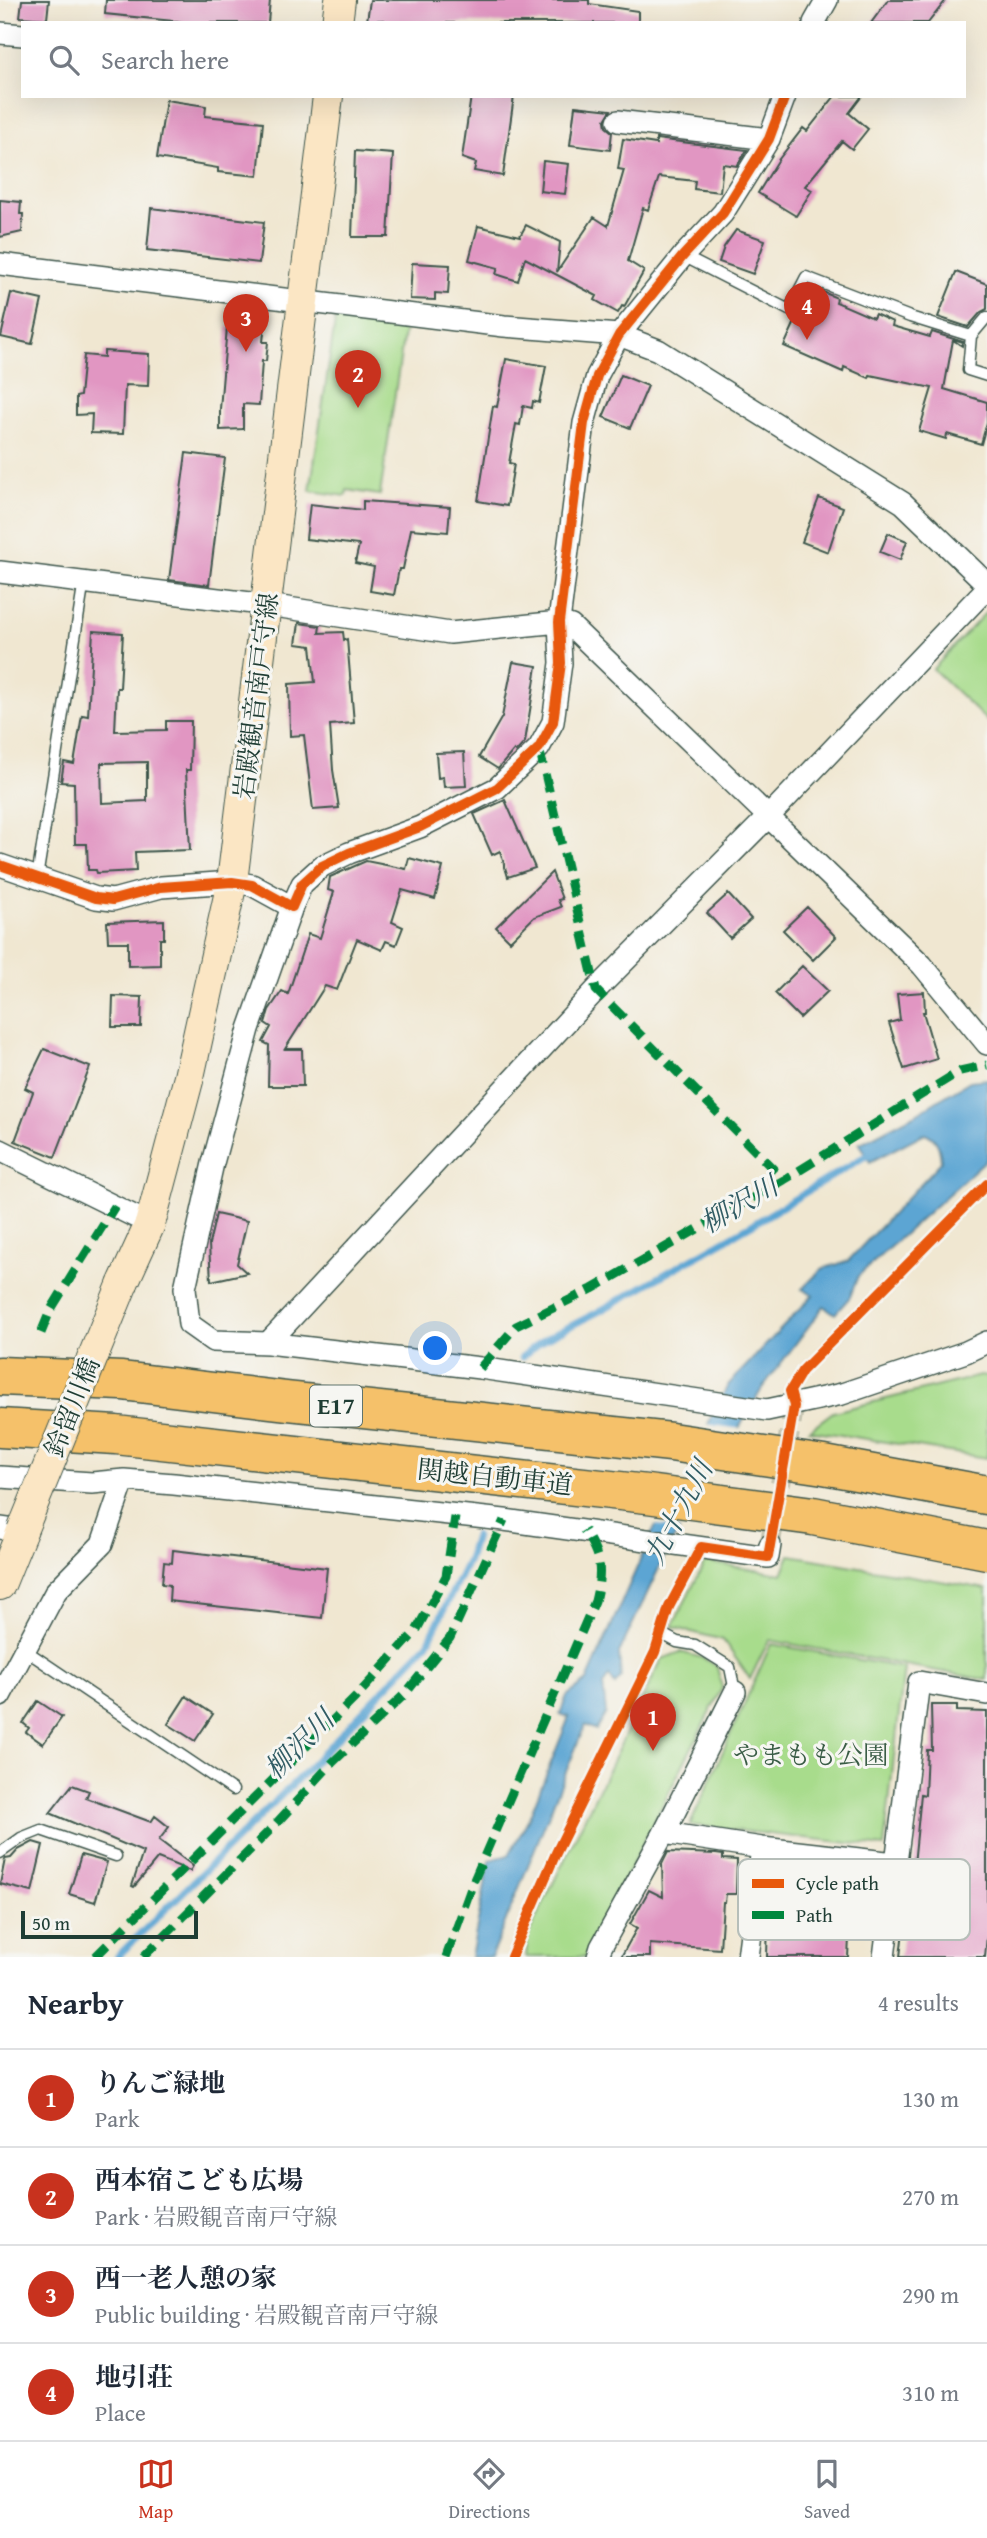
<!DOCTYPE html>
<meta charset="utf-8">
<style>
:root{--surface:#fff;--page:#f2f2f3;--text:#1f2937;--muted:#747a83;--line:#e0e1e3;--accent:#c8321e}
body{margin:0;font-family:"Gentium Book Plus","Noto Serif JP",serif;background:var(--page);color:var(--text)}
.scale{position:absolute;left:21px;bottom:18px;width:177px;box-sizing:border-box;padding-left:7px;border:4px solid #1f3d34;border-top:0;font-size:19px;line-height:24px;white-space:nowrap;color:#1f3d34;-webkit-text-stroke:5px #f6f6f2;paint-order:stroke}
.you{position:absolute;left:436px;top:1349px;width:24px;height:24px;margin:-18px;border:5px solid #fff;border-radius:50%;background:#1a73e8;box-shadow:0 0 0 10px #1a73e833}
.badge{display:grid;place-items:center;width:46px;height:46px;border-radius:50%;background:var(--accent);color:#fff;font-size:23px;font-weight:700}
.pin{position:absolute;translate:-50% -58px;filter:drop-shadow(0 2px 4px #0008)}
.pin::after{content:'';position:absolute;top:37px;width:24px;height:21px;background:inherit;clip-path:polygon(0 0,100% 0,50% 100%)}
.list{margin:0;padding:0;list-style:none}
h2{display:flex;justify-content:space-between;align-items:center;height:91px;margin:0;padding:0 28px;font-size:30px}
h2 small{font-size:23px;font-weight:400;color:var(--muted)}
.list li{display:grid;grid-template-columns:46px 1fr auto;gap:21px;align-items:center;box-sizing:border-box;height:98px;padding:0 28px;border-top:2px solid var(--line)}
.list b{display:block;font-size:26px;white-space:nowrap}
.list p{margin:0;font-size:23px;white-space:nowrap;color:var(--muted)}
.list em{font-size:23px;font-style:normal;color:var(--muted)}
.icon{flex:none;width:38px;height:38px;fill:none;stroke:currentColor;stroke-width:2;stroke-linecap:round;stroke-linejoin:round}
.map{position:relative;flex:none;width:987px;height:1957px;overflow:hidden}
.search{position:absolute;background:var(--surface);box-shadow:0 7px 28px #0002;left:21px;right:21px;top:21px;height:77px;display:flex;align-items:center;gap:18px;box-sizing:border-box;padding:0 24px;border-radius:0px;color:var(--muted);font-size:26px}
.sheet{height:483px;background:var(--surface)}
nav{display:flex;justify-content:space-around;align-items:center;box-sizing:border-box;height:98px;border-top:2px solid var(--line);background:var(--surface);font-size:19px;color:var(--muted)}
nav a{display:grid;justify-items:center;gap:4px}
nav .on{color:var(--accent)}
.map>svg:first-child{display:block}
</style>
<div class="map">
<svg width="987" height="1957" viewBox="0 0 987 1957">
<rect width="100%" height="100%" fill="#f6f6f2"/>
<filter id="ink" filterUnits="userSpaceOnUse"><feTurbulence type="fractalNoise" baseFrequency=".0143" numOctaves="2"/><feDisplacementMap in="SourceGraphic" scale="14" xChannelSelector="R" yChannelSelector="G"/><feConvolveMatrix kernelMatrix="1 2 1 2 8 2 1 2 1" color-interpolation-filters="sRGB"/></filter>
<filter id="wash" filterUnits="userSpaceOnUse"><feTurbulence type="fractalNoise" baseFrequency=".00686" numOctaves="4" result="noise"/><feDisplacementMap in="SourceGraphic" scale="28" xChannelSelector="R" yChannelSelector="G"/><feGaussianBlur stdDeviation="1.57" result="paint"/><feColorMatrix in="noise" values="0 0 0 0 0 0 0 0 0 0 0 0 0 0 0 0 0 1.4 0 .05"/><feComposite in="paint" operator="in"/></filter>
<g filter="url(#wash)">
<rect width="100%" height="100%" fill="#f0e7d1"/>
<path fill="#a8dc8c" stroke="#648c60" stroke-width="2" d="M 336,315 L 405,326 L 380,495 L 347,490 L 346,496 L 310,491 Z
M 987,611 L 987,721 L 933,669 Z
M 980,1376 L 987,1377 L 987,1458 L 809,1430 L 833,1412 Z
M 790,1555 L 987,1589 L 987,1680 L 769,1640 L 750,1679 L 723,1640 L 672,1627 L 705,1562 L 782,1574 Z
M 771,1644 L 904,1668 L 884,1847 L 690,1825 Z
M 680,1652 L 703,1658 L 717,1667 L 722,1688 L 585,1957 L 526,1957 L 528,1935 L 662,1659 Z"/>
<path fill="#5ba5d3" stroke="#3d7184" stroke-width="2" d="M 987,1079 L 987,1159 L 858,1276 L 850,1297 L 835,1314 L 824,1306 L 763,1387 L 667,1551 L 619,1653 L 621,1678 L 615,1685 L 609,1676 L 603,1685 L 606,1713 L 596,1730 L 585,1725 L 491,1957 L 471,1957 L 490,1860 L 509,1855 L 529,1818 L 569,1717 L 560,1714 L 567,1696 L 587,1681 L 653,1531 L 728,1385 L 813,1295 L 802,1289 L 822,1269 L 848,1261 L 941,1162 C 940,1149 938,1138 925,1133 L 870,1162 L 859,1144 L 916,1114 L 970,1081 Z"/>
<path fill="#f0e7d1" d="M 704,1424 L 742,1429 L 683,1530 L 653,1524 Z"/>
<g fill="none" stroke-linecap="round" stroke-linejoin="round">
<path stroke="#5ba5d3" stroke-width="7" d="M 522,1357 L 543,1340 L 598,1312 L 755,1223 L 872,1152
M 117,1957 L 307,1770 L 428,1643 L 468,1560 L 475,1536"/>
</g>
<g id="blocks">
<path fill="#e196c2" fill-rule="evenodd" d="M 22,0 L 49,0 L 47,19 L 20,17 Z
M 106,0 L 270,0 L 268,23 L 193,23 L 105,14 Z
M 370,0 L 589,0 L 589,4 L 638,11 L 638,23 L 384,23 L 384,20 L 367,21 Z
M 888,0 L 946,0 L 928,23 L 871,23 Z
M 471,96 L 514,96 L 503,176 L 474,171 L 476,163 L 462,158 Z
M 835,96 L 862,96 L 849,113 L 868,129 L 852,149 L 842,141 L 805,186 L 812,190 L 796,216 L 758,193 L 779,159 L 803,128 L 807,131 Z
M 166,100 L 206,106 L 205,116 L 263,122 L 258,176 L 218,172 L 218,168 L 157,158 Z
M 575,106 L 611,110 L 605,120 L 606,127 L 612,132 L 610,150 L 570,145 Z
M 623,139 L 656,144 L 656,139 L 747,150 L 737,166 L 723,164 L 720,192 L 694,189 L 695,181 L 659,177 L 648,210 L 643,208 L 628,261 L 644,271 L 624,307 L 622,306 L 618,313 L 595,300 L 597,296 L 525,258 L 518,281 L 496,274 L 498,268 L 469,260 L 478,226 L 520,236 L 526,225 L 560,242 L 557,272 L 594,217 L 608,226 L 624,170 L 618,169 Z
M 355,151 L 393,154 L 388,237 L 352,237 Z
M 543,161 L 569,164 L 565,194 L 540,191 Z
M 0,200 L 21,202 L 20,214 L 23,214 L 22,232 L 0,237 Z
M 151,208 L 264,222 L 259,263 L 147,250 Z
M 736,230 L 765,240 L 753,274 L 719,262 L 724,247 Z
M 412,263 L 450,265 L 448,294 L 435,293 L 435,300 L 410,299 Z
M 956,272 L 987,284 L 987,309 L 981,312 L 968,327 L 938,317 Z
M 811,287 L 837,298 L 836,302 L 873,318 L 875,314 L 893,322 L 892,326 L 930,337 L 932,332 L 963,342 L 962,346 L 953,340 L 944,389 L 987,402 L 987,422 L 981,444 L 947,434 L 946,439 L 919,431 L 932,388 L 870,375 L 869,378 L 844,367 L 843,372 L 784,346 Z
M 11,293 L 42,300 L 32,344 L 1,337 Z
M 244,310 L 266,312 L 263,342 L 268,342 L 266,361 L 262,361 L 259,405 L 243,404 L 243,429 L 220,430 L 220,409 L 227,327 L 242,328 Z
M 104,351 L 149,354 L 148,386 L 125,385 L 123,434 L 91,433 L 92,414 L 76,415 L 76,397 L 80,396 L 84,355 L 104,357 Z
M 506,359 L 546,366 L 539,403 L 533,401 L 532,408 L 523,406 L 520,425 L 516,424 L 509,463 L 514,464 L 507,506 L 478,501 L 493,406 L 497,407 Z
M 621,375 L 648,386 L 630,428 L 603,417 Z
M 186,453 L 225,458 L 209,585 L 169,580 Z
M 819,498 L 843,507 L 828,552 L 802,542 Z
M 363,501 L 450,507 L 448,532 L 411,529 L 403,569 L 399,569 L 394,595 L 370,591 L 374,567 L 355,563 L 359,545 L 306,539 L 310,504 L 363,510 Z
M 888,533 L 907,541 L 900,560 L 880,552 Z
M 299,623 L 320,626 L 319,633 L 343,632 L 344,640 L 347,639 L 354,723 L 330,725 L 333,770 L 339,808 L 313,810 L 304,735 L 290,736 L 289,684 L 315,682 L 311,646 L 296,644 Z
M 93,631 L 123,633 L 120,688 L 117,688 L 115,731 L 166,730 L 166,721 L 191,721 L 190,770 L 186,770 L 190,850 L 135,852 L 136,871 L 97,873 L 96,870 L 88,870 L 87,844 L 75,844 L 74,783 L 61,782 L 64,762 L 74,764 L 82,715 L 88,716 ZM 147,762 L 147,801 L 102,803 L 101,763 Z
M 513,662 L 537,666 L 525,742 L 516,752 L 514,750 L 498,769 L 479,757 L 502,717 Z
M 464,752 L 466,786 L 444,787 L 443,777 L 438,778 L 436,753 Z
M 505,800 L 535,868 L 508,877 L 500,851 L 492,855 L 474,814 Z
M 409,858 L 443,867 L 435,899 L 402,890 L 392,922 L 403,927 L 396,945 L 386,941 L 382,950 L 357,939 L 337,990 L 325,986 L 285,1049 L 302,1049 L 303,1086 L 268,1086 L 269,1045 L 263,1042 L 271,1027 L 265,1023 L 269,1010 L 282,991 L 288,994 L 308,934 L 320,938 L 334,892 L 328,890 L 330,877 L 366,861 L 406,869 Z
M 552,872 L 562,899 L 558,900 L 561,907 L 534,917 L 510,941 L 496,927 Z
M 728,894 L 751,919 L 730,938 L 707,913 Z
M 807,907 L 836,937 L 813,960 L 783,930 Z
M 164,920 L 164,939 L 160,939 L 160,965 L 128,966 L 128,942 L 108,942 L 107,922 Z
M 802,966 L 828,991 L 800,1018 L 775,993 Z
M 924,992 L 925,1012 L 923,1012 L 937,1059 L 904,1069 L 889,1023 L 900,1020 L 897,994 Z
M 113,996 L 142,997 L 141,1027 L 112,1027 Z
M 44,1049 L 90,1067 L 55,1157 L 15,1141 L 33,1092 L 25,1088 Z
M 216,1214 L 247,1221 L 237,1264 L 247,1273 L 211,1281 L 209,1244 Z
M 173,1550 L 327,1568 L 322,1618 L 169,1601 L 170,1585 L 162,1584 L 164,1562 L 172,1563 Z
M 186,1696 L 213,1714 L 195,1741 L 168,1724 Z
M 38,1701 L 62,1717 L 43,1744 L 26,1732 L 29,1728 L 23,1723 Z
M 931,1705 L 957,1705 L 957,1711 L 987,1712 L 987,1936 L 985,1957 L 900,1957 L 907,1895 L 911,1895 L 921,1794 L 925,1795 L 927,1750 L 932,1750 Z
M 72,1785 L 89,1791 L 86,1798 L 151,1822 L 155,1816 L 169,1827 L 159,1840 L 193,1866 L 190,1871 L 158,1858 L 134,1887 L 132,1886 L 143,1852 L 50,1813 Z
M 33,1842 L 43,1845 L 32,1892 L 0,1884 L 5,1859 L 11,1858 L 18,1850 Z
M 668,1852 L 716,1854 L 723,1855 L 723,1859 L 737,1860 L 736,1894 L 726,1894 L 725,1902 L 723,1902 L 720,1949 L 650,1944 L 650,1957 L 621,1957 L 637,1928 L 630,1924 L 649,1890 L 663,1897 L 662,1864 Z
M 81,1855 L 107,1862 L 95,1902 L 69,1894 Z
M 773,1863 L 801,1866 L 800,1873 L 857,1878 L 854,1919 L 850,1918 L 848,1957 L 767,1957 L 768,1919 Z"/>
</g>
</g>
<g filter="url(#ink)">
<use href="#blocks" fill-opacity="0" stroke="#3e564c" stroke-width="2"/>
<g fill="none" stroke-linecap="round" stroke-linejoin="round">
<path stroke="#c6c5b2" stroke-width="21" stroke-dasharray="21 10" stroke-linecap="butt" d="M 770,1545 L 794,1406"/>
<defs>
<path id="lane" d="M 683,256 L 789,310 L 806,277 L 910,317 L 971,336 L 968,370 L 987,376
M 971,336 L 987,317
M 37,878 L 84,581
M 701,1547 L 669,1607 L 662,1634 L 677,1642 L 695,1645 L 730,1667 L 735,1692
M 25,1650 L 233,1790
M 0,1853 L 21,1838 L 41,1830 L 116,1856"/>
<path id="street" d="M 814,23 L 827,0
M 0,33 L 23,35
M 618,121 L 769,139
M 0,264 L 504,326 L 619,335 L 658,350 L 903,503 L 987,584
M 0,572 L 268,605 L 450,633 L 559,622 L 571,626 L 922,965 L 987,1044
M 0,865 L 96,898 L 113,900 L 161,887 L 232,882 L 252,885 L 292,907 L 302,884 L 322,866 L 349,853 L 420,827 L 497,788 L 539,748 L 553,722 L 561,663 L 559,622 L 584,423 L 597,376 L 619,335 L 683,256 L 723,213 L 769,139 L 785,96
M 292,907 L 249,1029 L 213,1163 L 185,1288 L 189,1324 L 213,1341 L 268,1343 L 480,1368 L 767,1410 L 842,1394 L 966,1352 L 987,1342
M 0,1150 L 150,1224
M 268,1343 L 596,990 L 769,816 L 987,588
M 0,1477 L 92,1483 L 124,1480 L 174,1484 L 504,1520 L 768,1557 L 770,1545
M 0,1528 L 22,1531
M 0,1696 L 56,1591 L 102,1544 L 124,1480
M 664,1833 L 762,1848 L 895,1863
M 598,1957 L 601,1947 L 664,1833 L 735,1692
M 748,1957 L 762,1848
M 884,1957 L 919,1682 L 987,1694"/>
<path id="secondary" d="M 337,23 L 340,0
M 123,1283 L 150,1224 L 189,1077 L 232,882 L 328,96
M 0,1585 L 22,1531"/>
<path id="highway" d="M 0,1376 L 122,1381 L 287,1401 L 671,1442 L 824,1465 L 987,1495
M 0,1428 L 116,1435 L 647,1494 L 813,1516 L 987,1550"/>
</defs>
<use href="#lane" stroke="#3e564c" stroke-width="13"/>
<use href="#street" stroke="#3e564c" stroke-width="24"/>
<use href="#secondary" stroke="#3e564c" stroke-width="32"/>
<use href="#highway" stroke="#3e564c" stroke-width="41"/>
<use href="#lane" stroke="#fff" stroke-width="10"/>
<use href="#street" stroke="#fff" stroke-width="21"/>
<use href="#secondary" stroke="#fbe6c4" stroke-width="30"/>
<use href="#highway" stroke="#f5c16b" stroke-width="38"/>
<defs>
<path id="secondary-bridge" d="M 22,1531 L 123,1283"/>
</defs>
<use href="#secondary-bridge" stroke="#3e564c" stroke-width="32" stroke-linecap="butt"/>
<use href="#secondary-bridge" stroke="#fbe6c4" stroke-width="30"/>
<path stroke="#00873e" stroke-width="9" stroke-dasharray="18 9" stroke-linecap="butt" d="M 539,748 L 596,990 L 784,1180
M 41,1333 L 50,1311 L 115,1206
M 480,1368 L 516,1326 L 592,1289 L 784,1180 L 960,1071 L 987,1065
M 95,1957 L 355,1698 L 416,1631 L 446,1576 L 455,1517
M 143,1957 L 271,1829 L 332,1763 L 405,1694 L 450,1638 L 504,1520
M 446,1957 L 474,1880 L 595,1601 C 603,1568 601,1559 584,1530"/>
<defs>
<path id="cycleway" d="M 0,865 L 96,898 L 113,900 L 161,887 L 232,882 L 252,885 L 292,907 L 302,884 L 322,866 L 349,853 L 420,827 L 497,788 L 539,748 L 553,722 L 561,663 L 559,622 L 584,423 L 597,376 L 619,335 L 683,256 L 723,213 L 769,139 L 785,96
M 511,1957 L 556,1853 L 655,1652 L 669,1607 L 701,1547 L 768,1557 L 794,1406 L 790,1391 L 802,1371 L 987,1184"/>
</defs>
<use href="#cycleway" stroke="#f6f6f2" stroke-width="15"/>
<use href="#cycleway" stroke="#e8590c" stroke-width="10"/>
</g>
</g>
<g text-anchor="middle" stroke-width="6" stroke-linejoin="round" paint-order="stroke">
<rect fill="#f6f6f2" stroke="#60746d" stroke-width="2" x="310" y="1385.5" width="52" height="41" rx="5"/>
<g font-size="24" font-weight="bold" fill="#1f3d34">
<text x="336" y="1414">E17</text>
</g>
<g font-size="26" fill="#1f3d34" stroke="#f6f6f2">
<text transform="translate(256 696) rotate(-83)" y="9">岩殿観音南戸守線</text>
<text transform="translate(72 1407) rotate(-68)" y="9">鈴留川橋</text>
<text transform="translate(495 1477) rotate(6)" y="9">関越自動車道</text>
</g>
<g font-size="26" fill="#3a5d46" stroke="#f6f6f2">
<text x="811" y="1764">やまもも公園</text>
</g>
<g font-size="28" font-style="italic" fill="#315c64" stroke="#f6f6f2">
<text transform="translate(739 1204) rotate(-30)" y="10">柳沢川</text>
<text transform="translate(678 1512) rotate(-62)" y="10">九十九川</text>
<text transform="translate(299 1744) rotate(-45)" y="10">柳沢川</text>
</g>
</g>
<rect x="738" y="1859" width="232" height="81" rx="10" fill="#f6f6f2" stroke="#b6beb9" stroke-width="2"/>
<rect x="752" y="1879" width="32" height="9" fill="#e8590c"/>
<rect x="752" y="1911" width="32" height="8" fill="#00873e"/>
<g font-size="19" fill="#1f3d34">
<text x="796" y="1890">Cycle path</text>
<text x="796" y="1922">Path</text>
</g>
</svg>
<div class="scale">50 m</div>
<div class="you"></div>
<div class="pin badge" style="left:653px;top:1751px">1</div>
<div class="pin badge" style="left:358px;top:408px">2</div>
<div class="pin badge" style="left:246px;top:352px">3</div>
<div class="pin badge" style="left:807px;top:340px">4</div>
<div class="search"><svg class="icon" aria-label="search" viewBox="0 0 24 24"><circle cx="10" cy="10" r="6"/><path d="M15 15l6 6"/></svg>Search here</div>
</div>
<section class="sheet">
<h2>Nearby<small>4 results</small></h2>
<ul class="list">
<li><span class="badge">1</span><div><b>りんご緑地</b><p>Park</p></div><em>130 m</em></li>
<li><span class="badge">2</span><div><b>西本宿こども広場</b><p>Park · 岩殿観音南戸守線</p></div><em>270 m</em></li>
<li><span class="badge">3</span><div><b>西一老人憩の家</b><p>Public building · 岩殿観音南戸守線</p></div><em>290 m</em></li>
<li><span class="badge">4</span><div><b>地引荘</b><p>Place</p></div><em>310 m</em></li>
</ul>
</section>
<nav>
<a class="on"><svg class="icon" aria-label="map" viewBox="0 0 24 24"><path d="M3 6l6-2 6 2 6-2v14l-6 2-6-2-6 2zM9 4v14M15 6v14"/></svg>Map</a>
<a><svg class="icon" aria-label="directions" viewBox="0 0 24 24"><path d="M12 3l9 9-9 9-9-9zM9 14v-3h6M13 9l2 2-2 2"/></svg>Directions</a>
<a><svg class="icon" aria-label="saved" viewBox="0 0 24 24"><path d="M7 4h10v16l-5-4-5 4z"/></svg>Saved</a>
</nav>
